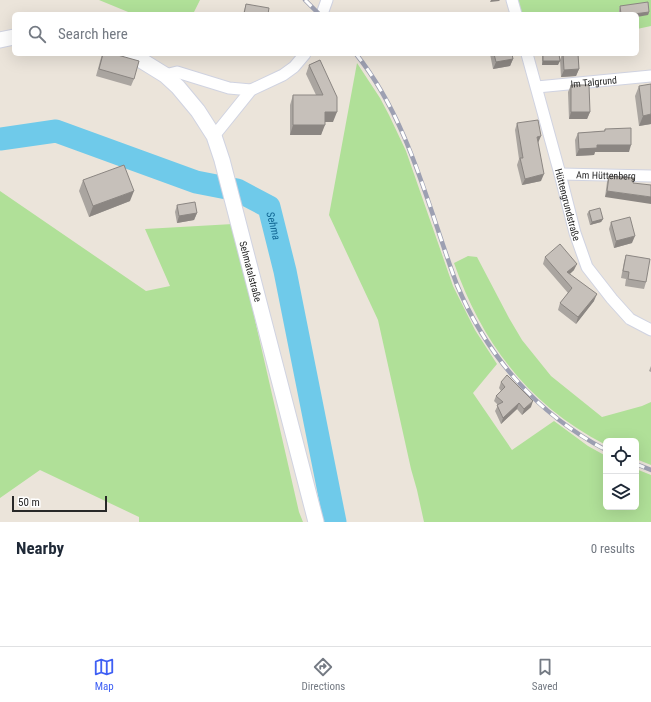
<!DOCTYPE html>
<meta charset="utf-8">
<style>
:root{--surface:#fff;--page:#f2f2f3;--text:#1f2937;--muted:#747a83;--line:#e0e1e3;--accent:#3e5ff4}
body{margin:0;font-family:"Roboto Condensed",sans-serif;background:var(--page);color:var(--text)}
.controls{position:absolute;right:12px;bottom:12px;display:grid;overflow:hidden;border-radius:6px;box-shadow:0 4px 16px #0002}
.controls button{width:36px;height:36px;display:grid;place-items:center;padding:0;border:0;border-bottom:1px solid var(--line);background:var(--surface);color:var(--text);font:20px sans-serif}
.scale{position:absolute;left:12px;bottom:10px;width:95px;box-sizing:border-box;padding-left:4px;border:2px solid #282828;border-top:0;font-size:11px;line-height:14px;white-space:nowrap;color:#282828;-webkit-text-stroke:3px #fff;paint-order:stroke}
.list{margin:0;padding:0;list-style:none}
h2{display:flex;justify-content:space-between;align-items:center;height:52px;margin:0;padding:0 16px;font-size:17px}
h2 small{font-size:13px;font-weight:400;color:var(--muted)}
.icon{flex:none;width:22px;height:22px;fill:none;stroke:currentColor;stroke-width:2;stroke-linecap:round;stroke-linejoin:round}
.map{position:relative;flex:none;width:651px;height:522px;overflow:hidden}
.search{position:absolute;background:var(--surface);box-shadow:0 4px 16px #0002;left:12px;right:12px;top:12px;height:44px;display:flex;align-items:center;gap:10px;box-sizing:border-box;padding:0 14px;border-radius:6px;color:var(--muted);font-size:15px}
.sheet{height:124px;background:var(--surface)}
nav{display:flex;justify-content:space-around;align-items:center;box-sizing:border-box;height:56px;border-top:1px solid var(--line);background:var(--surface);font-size:11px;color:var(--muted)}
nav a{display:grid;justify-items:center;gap:2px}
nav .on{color:var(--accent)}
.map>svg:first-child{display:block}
</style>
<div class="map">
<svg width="651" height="522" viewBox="0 0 651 522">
<rect width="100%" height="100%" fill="#ebe4da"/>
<path fill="#b0e098" d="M 99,0 L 200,0 L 193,14 L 133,14 Z
M 518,0 L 651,0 L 651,26 L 637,29 L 637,14 L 522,14 Z
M 357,63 L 380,98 L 389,115 L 406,151 L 453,286 L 475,330 L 497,364 L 473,393 L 512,450 L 554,421 L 588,446 L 606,456 L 606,507 L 636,507 L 636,469 L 651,475 L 651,522 L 424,522 L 417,490 L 411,469 L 378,320 L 329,215 Z
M 0,191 L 146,291 L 170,286 L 145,229 L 233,224 L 299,512 L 303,522 L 139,522 L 139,517 L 40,470 L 0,498 Z
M 468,256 L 477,257 L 509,318 L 522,340 L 551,376 L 602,417 L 642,406 L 651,402 L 651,465 L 636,459 L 636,441 L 606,441 L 606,445 C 529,406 482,343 454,263 Z"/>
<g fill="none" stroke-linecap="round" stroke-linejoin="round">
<path stroke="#6fcaea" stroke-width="23" id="s1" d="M 0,139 L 56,131 L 196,182 L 237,190 L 269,207 L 285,271 L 335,522"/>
<defs>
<g id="street">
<path d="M 512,0 L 516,14"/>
<path d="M 322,14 L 327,0"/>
<path id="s2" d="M 527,54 L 560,174 L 575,233 L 587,267 L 612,299 L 630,319 L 651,330"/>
<path d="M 165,75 L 177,72 L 229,88 L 251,90"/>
<path id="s3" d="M 537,87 L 651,76"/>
<path d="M 214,136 L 251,90 L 283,75 L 294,67 L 305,54"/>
<path id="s4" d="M 560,174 L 651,176"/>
</g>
<g id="secondary">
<path d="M 0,40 L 14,37"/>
<path id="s5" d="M 131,54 L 165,75 L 178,87 L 198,111 L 214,136 L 222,160 L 316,522"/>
</g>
</defs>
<use href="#street" stroke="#d0d3e1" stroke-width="13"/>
<use href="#secondary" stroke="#d0d3e1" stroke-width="17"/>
<use href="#street" stroke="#fff" stroke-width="11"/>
<use href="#secondary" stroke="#fff" stroke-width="15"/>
<defs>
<path id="rail" d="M 305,0 L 319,14
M 356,54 C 409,120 428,207 457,285 C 487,356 537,414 606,450
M 636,464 L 651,470"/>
</defs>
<use href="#rail" stroke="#9da0b2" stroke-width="4.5"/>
<use href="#rail" stroke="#fff" stroke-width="3" stroke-dasharray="9" stroke-linecap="butt"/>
</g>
<path fill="#aaa5a0" d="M 246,4 L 268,14 L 243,14 Z
M 620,6 L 649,12 L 648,15 L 637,14 L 619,14 L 619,10 Z
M 102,54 L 134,79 L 131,86 L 96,76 Z
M 490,54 L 512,54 L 513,59 L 510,66 L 493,69 Z
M 542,54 L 559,54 L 558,65 L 542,65 Z
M 562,54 L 578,54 L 579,69 L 576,76 L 561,77 L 560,60 Z
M 320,60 L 333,122 L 325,122 L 321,135 L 290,135 L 290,105 L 293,95 L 316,95 L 306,74 L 309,65 Z
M 571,85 L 590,112 L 587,119 L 569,119 L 568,92 Z
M 639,86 L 651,124 L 639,126 L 635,96 Z
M 517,123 L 538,143 L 541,181 L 522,185 L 517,165 L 519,159 L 515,130 Z
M 605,129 L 629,152 L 595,152 L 594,155 L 576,156 L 575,140 L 578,133 L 604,131 Z
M 609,176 L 634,178 L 605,197 L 607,182 Z
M 83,180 L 130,201 L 89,217 L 79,191 Z
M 177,205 L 197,213 L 194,220 L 177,223 L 175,212 Z
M 589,211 L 603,219 L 601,222 L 590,225 L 587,214 Z
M 611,222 L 632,243 L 614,248 L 609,229 Z
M 626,255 L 646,282 L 644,289 L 625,286 L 626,279 L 621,278 L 624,262 Z
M 545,257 L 574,270 L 570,274 L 594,301 L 576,324 L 558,310 L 560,303 L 568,293 L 543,264 Z
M 651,366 L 651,372 L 649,371 Z
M 501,382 L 531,407 L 522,415 L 517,409 L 501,424 L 495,411 L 498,405 L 494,401 L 496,396 L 501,391 L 499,388 Z"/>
<path fill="#8b8682" d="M 491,0 L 500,0 L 499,1 L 490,2 Z
M 649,12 L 648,15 L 637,17 L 637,14 L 634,14 Z
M 513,59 L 510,66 L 493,69 L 496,62 Z
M 543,61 L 560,61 L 558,65 L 542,65 Z
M 579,69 L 576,76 L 561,77 L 564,70 Z
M 325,112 L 337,112 L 333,122 L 321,122 Z
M 571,112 L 590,112 L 587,119 L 569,119 Z
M 651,114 L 651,124 L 639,126 L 643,116 Z
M 293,125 L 325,125 L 321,135 L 290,135 Z
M 541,136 L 538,143 L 537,137 Z
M 597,145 L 631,145 L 629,152 L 595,152 L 594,155 L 576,156 L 579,149 Z
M 544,174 L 541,181 L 522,185 L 525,179 Z
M 134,191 L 130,201 L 89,217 L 93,206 Z
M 607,191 L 651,197 L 651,204 L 605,197 Z
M 197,213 L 194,220 L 177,223 L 179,216 Z
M 603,219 L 601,222 L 590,225 L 592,222 Z
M 635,236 L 632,243 L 614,248 L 616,241 Z
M 577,264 L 574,270 L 564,279 L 567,272 Z
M 597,294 L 594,301 L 576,324 L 578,317 Z
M 533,401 L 531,407 L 522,415 L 524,409 Z
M 519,403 L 517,409 L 501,424 L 503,418 Z"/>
<path fill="#c6c0ba" stroke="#8b8682" d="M 648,2 L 649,12 L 634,14 L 621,14 L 620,6 Z
M 246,4 L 269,8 L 268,14 L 244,14 Z
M 103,54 L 114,54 L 139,61 L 134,79 L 99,69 Z
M 494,54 L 512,54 L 513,59 L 496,62 Z
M 543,54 L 559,54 L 560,61 L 543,61 Z
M 563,54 L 578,54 L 579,69 L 564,70 Z
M 320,60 L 337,97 L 337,112 L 325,112 L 325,125 L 293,125 L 293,95 L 323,95 L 309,65 Z
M 651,84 L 651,114 L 643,116 L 639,86 Z
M 571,85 L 589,85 L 590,112 L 571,112 Z
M 538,120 L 541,136 L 537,137 L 544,174 L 525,179 L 520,158 L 523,158 L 517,123 Z
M 631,128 L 631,145 L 597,145 L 597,148 L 579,149 L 578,133 L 605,131 L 605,129 Z
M 124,165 L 134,191 L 93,206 L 83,180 Z
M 609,176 L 634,178 L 633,183 L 651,185 L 651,197 L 607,191 Z
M 195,202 L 197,213 L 179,216 L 177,205 Z
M 600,208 L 603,219 L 592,222 L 589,211 Z
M 630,217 L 635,236 L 616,241 L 611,222 Z
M 560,244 L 577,264 L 567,272 L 597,294 L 578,317 L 560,303 L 572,288 L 545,257 Z
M 626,255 L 650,259 L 646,282 L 628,279 L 629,272 L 623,271 Z
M 507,375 L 533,401 L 524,409 L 519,403 L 503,418 L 497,405 L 503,402 L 496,396 L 505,387 L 501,382 Z"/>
<g text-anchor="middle" stroke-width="3" stroke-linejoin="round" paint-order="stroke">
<g font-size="10" fill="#282828" stroke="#fff">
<text dy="4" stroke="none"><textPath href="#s3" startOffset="57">Im Talgrund</textPath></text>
<text dy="4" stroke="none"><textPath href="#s4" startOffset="46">Am Hüttenberg</textPath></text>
<text dy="4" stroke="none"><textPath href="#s2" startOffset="156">Hüttengrundstraße</textPath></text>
<text dy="4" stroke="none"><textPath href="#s5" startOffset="259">Sehmatalstraße</textPath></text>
</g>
<g font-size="11" font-style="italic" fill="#116794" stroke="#fff">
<text dy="4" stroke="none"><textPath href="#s1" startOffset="303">Sehma</textPath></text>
</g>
</g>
</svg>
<div class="controls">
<button><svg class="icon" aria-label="locate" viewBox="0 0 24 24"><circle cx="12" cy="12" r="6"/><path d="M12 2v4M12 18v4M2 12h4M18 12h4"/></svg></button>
<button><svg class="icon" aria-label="layers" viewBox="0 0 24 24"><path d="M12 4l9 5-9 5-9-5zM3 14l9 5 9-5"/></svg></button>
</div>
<div class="scale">50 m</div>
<div class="search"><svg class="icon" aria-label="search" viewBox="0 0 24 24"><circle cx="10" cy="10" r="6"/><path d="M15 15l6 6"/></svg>Search here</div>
</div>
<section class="sheet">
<h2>Nearby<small>0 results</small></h2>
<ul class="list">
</ul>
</section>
<nav>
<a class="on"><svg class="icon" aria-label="map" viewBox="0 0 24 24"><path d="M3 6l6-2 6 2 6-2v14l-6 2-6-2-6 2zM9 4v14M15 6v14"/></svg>Map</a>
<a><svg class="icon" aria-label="directions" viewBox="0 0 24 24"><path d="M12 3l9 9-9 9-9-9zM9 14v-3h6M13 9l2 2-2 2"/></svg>Directions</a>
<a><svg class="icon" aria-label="saved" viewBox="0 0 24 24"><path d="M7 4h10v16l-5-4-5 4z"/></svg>Saved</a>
</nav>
